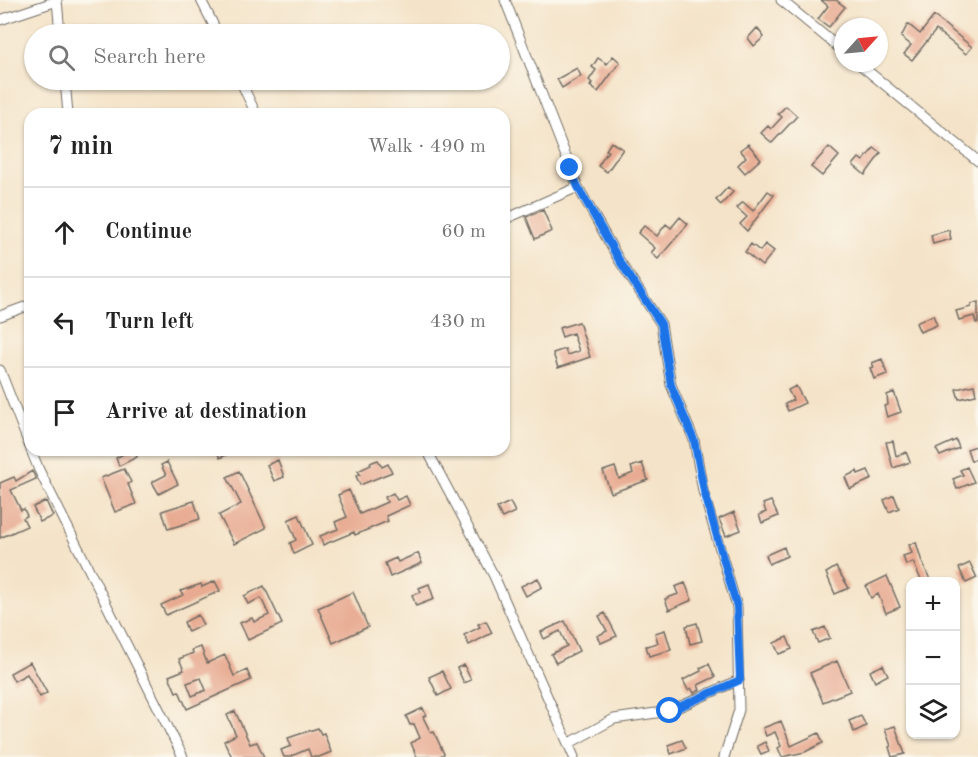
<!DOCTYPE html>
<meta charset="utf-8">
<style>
:root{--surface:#fff;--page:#f6f6f6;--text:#222;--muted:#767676;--line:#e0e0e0}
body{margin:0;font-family:"Old Standard TT",serif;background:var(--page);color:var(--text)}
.controls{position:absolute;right:18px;bottom:18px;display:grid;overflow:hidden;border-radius:12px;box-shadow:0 2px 4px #0004}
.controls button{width:54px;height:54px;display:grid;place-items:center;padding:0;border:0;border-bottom:2px solid var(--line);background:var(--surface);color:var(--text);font:30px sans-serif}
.compass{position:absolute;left:834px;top:18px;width:54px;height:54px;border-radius:50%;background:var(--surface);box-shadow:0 2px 4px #0004;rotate:63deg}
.stop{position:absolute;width:18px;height:18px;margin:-14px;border:4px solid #1a73e8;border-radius:50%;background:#fff}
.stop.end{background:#1a73e8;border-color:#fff;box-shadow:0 2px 6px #0008}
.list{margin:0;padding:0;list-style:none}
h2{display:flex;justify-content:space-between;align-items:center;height:78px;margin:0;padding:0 24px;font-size:26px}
h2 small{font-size:20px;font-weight:400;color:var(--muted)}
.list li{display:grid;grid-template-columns:39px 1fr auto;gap:18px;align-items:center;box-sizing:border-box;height:90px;padding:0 24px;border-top:2px solid var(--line)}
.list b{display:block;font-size:22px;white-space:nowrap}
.list em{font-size:20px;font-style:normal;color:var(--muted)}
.icon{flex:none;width:33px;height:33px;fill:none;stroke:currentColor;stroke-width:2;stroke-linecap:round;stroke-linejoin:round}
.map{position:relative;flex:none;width:978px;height:757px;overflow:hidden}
.search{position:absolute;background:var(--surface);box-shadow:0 2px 4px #0004;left:24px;top:24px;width:486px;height:66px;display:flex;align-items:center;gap:15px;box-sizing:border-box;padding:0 21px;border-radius:33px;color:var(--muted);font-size:22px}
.panel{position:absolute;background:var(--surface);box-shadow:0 2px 4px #0004;left:24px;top:108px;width:486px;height:348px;border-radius:18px}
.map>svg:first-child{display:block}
</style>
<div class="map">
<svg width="978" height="757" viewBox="0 0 978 757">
<rect width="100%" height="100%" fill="#fbf7ec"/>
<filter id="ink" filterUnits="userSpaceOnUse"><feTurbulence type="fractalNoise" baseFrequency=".0167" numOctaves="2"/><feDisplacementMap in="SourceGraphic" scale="12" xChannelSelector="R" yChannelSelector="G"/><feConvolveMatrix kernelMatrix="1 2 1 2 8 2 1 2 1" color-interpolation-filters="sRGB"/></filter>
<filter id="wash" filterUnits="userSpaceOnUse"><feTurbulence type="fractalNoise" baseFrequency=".008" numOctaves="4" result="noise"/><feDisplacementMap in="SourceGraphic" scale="24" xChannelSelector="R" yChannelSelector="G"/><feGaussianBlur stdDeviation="1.35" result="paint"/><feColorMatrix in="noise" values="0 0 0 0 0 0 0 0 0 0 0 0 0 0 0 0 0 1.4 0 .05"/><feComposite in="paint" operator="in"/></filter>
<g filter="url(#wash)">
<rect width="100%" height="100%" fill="#f4e3c8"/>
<g id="blocks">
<path fill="#e8ab92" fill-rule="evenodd" d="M 821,0 L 836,0 L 845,7 L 829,27 L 818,19 L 828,6 Z
M 934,16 L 972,47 L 966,54 L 936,30 L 912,60 L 904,54 L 911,45 L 901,37 L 908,24 L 920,34 Z
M 757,28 L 764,37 L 754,46 L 748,38 Z
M 613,56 L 620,62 L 598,92 L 590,86 L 592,83 L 589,80 L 596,70 L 592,67 L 598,58 L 607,64 Z
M 577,68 L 581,76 L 562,88 L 557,79 Z
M 786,106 L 797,116 L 772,143 L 761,133 L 768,126 L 771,129 L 782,117 L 778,114 Z
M 611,142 L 623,149 L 607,172 L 598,166 L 608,151 L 606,150 Z
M 748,144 L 761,159 L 745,173 L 738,165 L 746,157 L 740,150 Z
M 829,147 L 839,156 L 822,176 L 811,167 Z
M 874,148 L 881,153 L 865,175 L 853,165 L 859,158 L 863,161 Z
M 728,187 L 733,192 L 721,205 L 716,200 Z
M 768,191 L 774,195 L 747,231 L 740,224 L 747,217 L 737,208 L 743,202 L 753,211 Z
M 543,210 L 552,231 L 535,239 L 526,217 Z
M 680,217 L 688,224 L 658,259 L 651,253 L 655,248 L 638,233 L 644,226 L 657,236 L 666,224 L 671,228 Z
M 949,230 L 951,239 L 933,244 L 931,235 Z
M 751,244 L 760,251 L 765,244 L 774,251 L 762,266 L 745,252 Z
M 978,302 L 978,323 L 976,323 L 974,316 L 959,320 L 956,311 L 971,307 L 971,304 Z
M 933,315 L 937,325 L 920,332 L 916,323 Z
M 579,322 L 590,357 L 558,368 L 553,353 L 565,349 L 567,355 L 579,351 L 573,333 L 562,337 L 559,328 Z
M 882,359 L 887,374 L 874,379 L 870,368 L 874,367 L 872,363 Z
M 974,385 L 976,395 L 959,399 L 956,389 Z
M 796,386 L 805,403 L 788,411 L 785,404 L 793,400 L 788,390 Z
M 894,392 L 901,412 L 887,417 L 884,406 L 888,405 L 887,395 Z
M 956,440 L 959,448 L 940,456 L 936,449 Z
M 893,441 L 896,456 L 906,452 L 910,462 L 893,468 L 886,442 Z
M 976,446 L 978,458 L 971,461 L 967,449 Z
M 123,450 L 134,450 L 137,457 L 119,466 L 116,458 L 125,453 Z
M 216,450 L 236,450 L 220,458 Z
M 278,460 L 284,477 L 274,481 L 267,465 Z
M 378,460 L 382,467 L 388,464 L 392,472 L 360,485 L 356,476 L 360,474 L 358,471 L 371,465 L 370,463 Z
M 167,462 L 178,484 L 159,494 L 152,482 L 166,475 L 161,465 Z
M 642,463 L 648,480 L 611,493 L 603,471 L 615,467 L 619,479 L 633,473 L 631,467 Z
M 967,467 L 974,482 L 957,489 L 953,479 L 963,475 L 960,470 Z
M 124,469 L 131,482 L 128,484 L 136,504 L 115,512 L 101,478 Z
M 868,470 L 872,479 L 850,489 L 845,477 L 857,471 L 858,474 Z
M 32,471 L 36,479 L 11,490 L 21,510 L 24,509 L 27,516 L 23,518 L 27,526 L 0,538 L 0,483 L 14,477 L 16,481 Z
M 239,471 L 266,528 L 234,544 L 219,515 L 241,504 L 227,477 Z
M 349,490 L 360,514 L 387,502 L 385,497 L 393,493 L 397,500 L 406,496 L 410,505 L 386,516 L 388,521 L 355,535 L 354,532 L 323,545 L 320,536 L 338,529 L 335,522 L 347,517 L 338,495 Z
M 894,495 L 899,508 L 889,512 L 884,500 Z
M 46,501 L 53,516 L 40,522 L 33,507 Z
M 194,501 L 200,519 L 168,529 L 162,511 Z
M 771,501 L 778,516 L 762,523 L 759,515 L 766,512 L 763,504 Z
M 510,502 L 515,512 L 502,518 L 497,508 Z
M 734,512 L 741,530 L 726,536 L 719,519 Z
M 299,515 L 312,545 L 294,554 L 290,543 L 296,540 L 288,520 Z
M 916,542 L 921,559 L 931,582 L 922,582 L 913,562 L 906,565 L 903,556 L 912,553 L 909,545 Z
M 784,547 L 787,556 L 769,564 L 766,555 Z
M 418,553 L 422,563 L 390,577 L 385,563 L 396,558 L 398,562 Z
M 970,563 L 977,578 L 966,583 L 959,568 Z
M 836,567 L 849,588 L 835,594 L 826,573 Z
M 887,576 L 900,607 L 886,613 L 878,594 L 871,598 L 866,586 Z
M 538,578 L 542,587 L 526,596 L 521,586 Z
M 215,581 L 220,591 L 166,615 L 161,605 L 183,595 L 181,591 L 201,584 L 202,587 Z
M 685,583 L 692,600 L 669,610 L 665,599 L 678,594 L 675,587 Z
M 429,584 L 434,599 L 416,606 L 412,595 L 421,592 L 419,588 Z
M 264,586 L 282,624 L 248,640 L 240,623 L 252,618 L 254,622 L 269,615 L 261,598 L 248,604 L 244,596 Z
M 353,592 L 368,627 L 333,643 L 318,608 Z
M 605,613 L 617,636 L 601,643 L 597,636 L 607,631 L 599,616 Z
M 198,615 L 203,625 L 188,632 L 184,622 Z
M 486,621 L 492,633 L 469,645 L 464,635 L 480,627 L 478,624 Z
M 565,621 L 579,651 L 556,663 L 551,654 L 567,646 L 560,631 L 544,639 L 541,632 Z
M 697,623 L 702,641 L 690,644 L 686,626 Z
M 825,627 L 830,638 L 818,643 L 813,632 Z
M 665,630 L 671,650 L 649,656 L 646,646 L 658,643 L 655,633 Z
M 787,637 L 792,649 L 779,654 L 774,643 Z
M 201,647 L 207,663 L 225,655 L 234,676 L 247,670 L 251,680 L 187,709 L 179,691 L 176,692 L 169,676 L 184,670 L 179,659 L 193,653 L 192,650 ZM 201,678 L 206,690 L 192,696 L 187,683 Z
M 837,661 L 850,691 L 823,702 L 810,673 Z
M 30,662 L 47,693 L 40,697 L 27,674 L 14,681 L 10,673 Z
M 709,664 L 715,677 L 698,685 L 700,690 L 694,693 L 691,688 L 688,690 L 683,680 L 701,671 L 700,668 Z
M 464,665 L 471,680 L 464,683 L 457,668 Z
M 883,665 L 888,675 L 875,682 L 870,671 Z
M 442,671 L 451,689 L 438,696 L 429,677 Z
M 423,708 L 426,715 L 423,717 L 431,733 L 434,732 L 444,754 L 438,757 L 417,757 L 411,743 L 420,738 L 414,724 L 410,725 L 406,716 Z
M 235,711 L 250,744 L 257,742 L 264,757 L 232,757 L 224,741 L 236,735 L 227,715 Z
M 861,716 L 866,726 L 854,732 L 849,721 Z
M 781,721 L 791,746 L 819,733 L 823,743 L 805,752 L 782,757 L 778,748 L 781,746 L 775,732 L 766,736 L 763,728 Z
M 895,726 L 905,754 L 892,757 L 889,747 L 891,746 L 885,729 Z
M 318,728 L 321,734 L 324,733 L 331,752 L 319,757 L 311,757 L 308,749 L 289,757 L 284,757 L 281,750 L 291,746 L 288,738 Z
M 682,740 L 686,748 L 671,754 L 668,745 Z
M 765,742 L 769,751 L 761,754 L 757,746 Z"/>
</g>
</g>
<g filter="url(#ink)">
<use href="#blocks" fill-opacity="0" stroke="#716b62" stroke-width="1.5"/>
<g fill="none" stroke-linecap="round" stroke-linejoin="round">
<defs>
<path id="street" d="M 57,0 L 60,34
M 201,0 L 218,34
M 505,0 L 578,187 L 619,260 L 661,324 L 671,385 L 694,440 L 703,491 L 737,607 L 739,710 L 724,757
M 781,0 L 843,51
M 0,20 L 57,1
M 858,63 L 978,161
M 65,80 L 68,114
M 240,80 L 256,114
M 504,217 L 510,217 L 578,187
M 0,316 L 30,305
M 0,370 L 30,447
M 31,450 L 39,470 L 183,757
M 427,450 L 494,576 L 574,757
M 568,744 L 614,719 L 670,711 L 739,680"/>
</defs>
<use href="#street" stroke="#716b62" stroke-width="11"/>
<use href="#street" stroke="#fff" stroke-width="9"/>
</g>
</g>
<g fill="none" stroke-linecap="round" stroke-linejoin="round" filter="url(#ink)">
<path stroke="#1a73e8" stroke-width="8" d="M 570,168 L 578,187 L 619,260 L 661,324 L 671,385 L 694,440 L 704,491 L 737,607 L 740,680 L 670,711"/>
</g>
</svg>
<div class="controls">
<button>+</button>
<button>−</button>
<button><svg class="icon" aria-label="layers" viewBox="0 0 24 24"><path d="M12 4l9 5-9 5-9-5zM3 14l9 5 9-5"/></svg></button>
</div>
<svg class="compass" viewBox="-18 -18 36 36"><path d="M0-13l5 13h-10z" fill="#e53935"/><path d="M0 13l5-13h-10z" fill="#767676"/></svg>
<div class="stop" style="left:670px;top:711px"></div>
<div class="stop end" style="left:570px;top:168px"></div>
<div class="search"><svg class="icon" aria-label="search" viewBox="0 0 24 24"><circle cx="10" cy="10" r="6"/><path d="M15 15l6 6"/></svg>Search here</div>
<section class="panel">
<h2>7 min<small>Walk · 490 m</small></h2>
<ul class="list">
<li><svg class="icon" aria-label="ahead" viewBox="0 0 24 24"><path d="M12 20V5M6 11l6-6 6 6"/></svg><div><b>Continue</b></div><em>60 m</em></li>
<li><svg class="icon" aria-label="left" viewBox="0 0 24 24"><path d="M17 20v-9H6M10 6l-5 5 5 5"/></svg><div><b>Turn left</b></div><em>430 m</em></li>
<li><svg class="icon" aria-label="arrive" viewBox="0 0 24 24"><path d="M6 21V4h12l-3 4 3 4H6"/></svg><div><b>Arrive at destination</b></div></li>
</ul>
</section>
</div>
